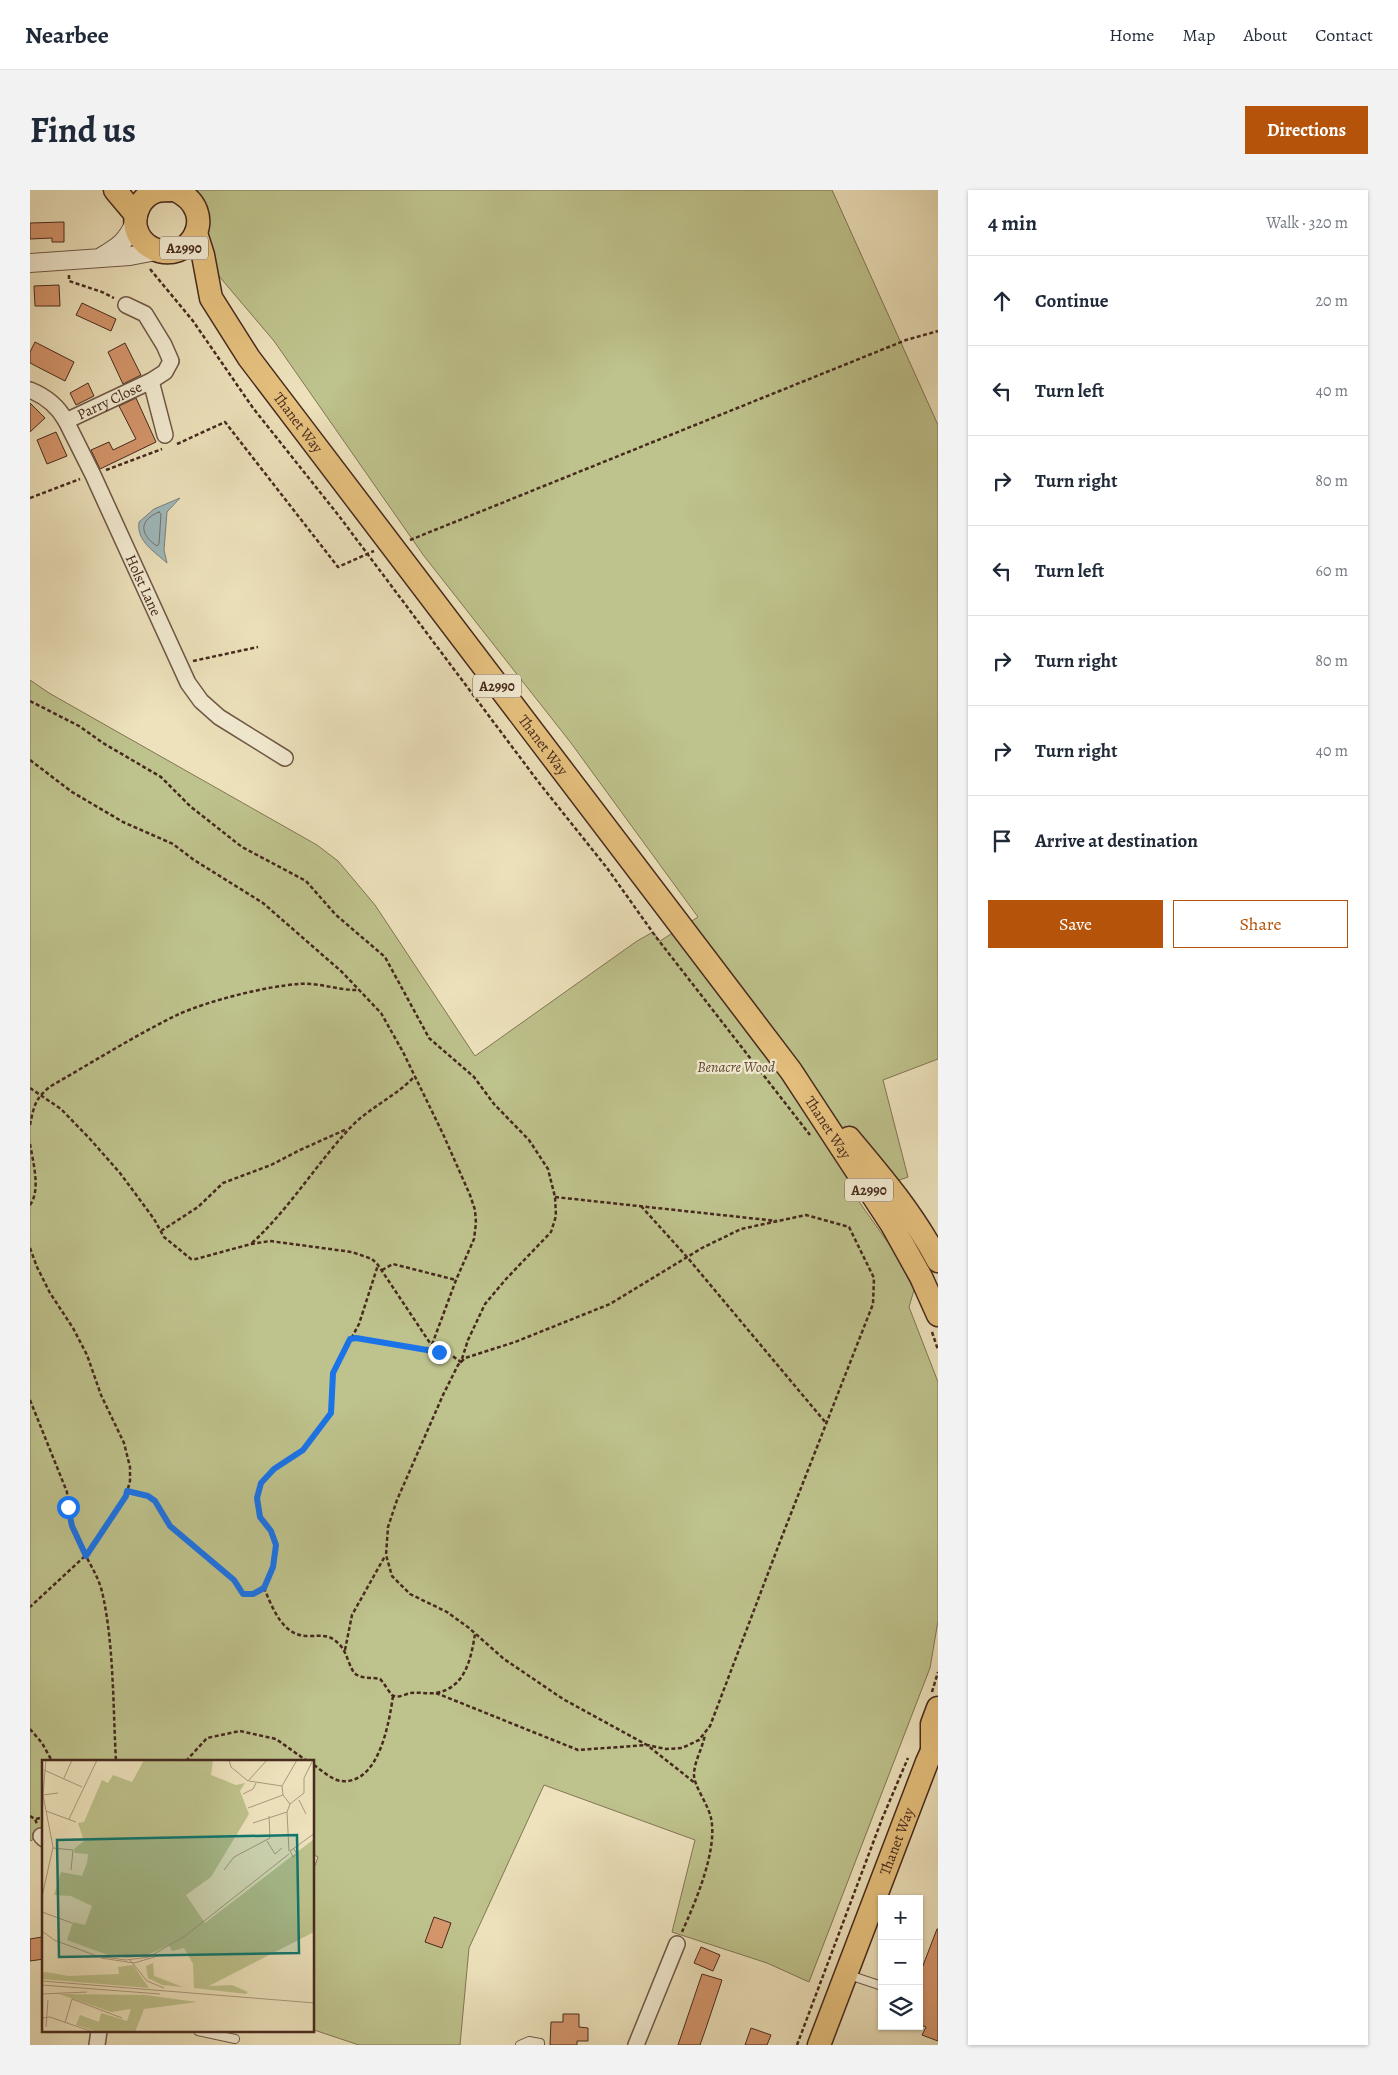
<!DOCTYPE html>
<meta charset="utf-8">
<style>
:root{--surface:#fff;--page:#f2f2f3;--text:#1f2937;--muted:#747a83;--line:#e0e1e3;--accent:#b45309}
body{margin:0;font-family:Alegreya,serif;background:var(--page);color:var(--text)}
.controls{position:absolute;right:15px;bottom:15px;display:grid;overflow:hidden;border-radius:0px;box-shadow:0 1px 4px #0004}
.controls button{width:45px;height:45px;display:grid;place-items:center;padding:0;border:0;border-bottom:1px solid var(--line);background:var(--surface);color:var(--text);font:25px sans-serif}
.stop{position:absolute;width:15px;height:15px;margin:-11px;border:4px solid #1a73e8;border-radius:50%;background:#fff}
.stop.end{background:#1a73e8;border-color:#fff;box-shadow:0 1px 5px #0008}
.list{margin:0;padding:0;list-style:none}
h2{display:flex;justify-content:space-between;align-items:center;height:65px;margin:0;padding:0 20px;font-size:21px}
h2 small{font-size:16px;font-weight:400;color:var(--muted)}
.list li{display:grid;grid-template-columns:32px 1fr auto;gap:15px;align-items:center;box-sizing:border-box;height:90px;padding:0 20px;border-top:1px solid var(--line)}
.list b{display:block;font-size:19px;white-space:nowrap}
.list em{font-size:16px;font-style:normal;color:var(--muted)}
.actions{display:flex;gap:10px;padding:15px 20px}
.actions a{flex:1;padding:11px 0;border:1px solid var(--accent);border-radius:0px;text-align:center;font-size:18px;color:var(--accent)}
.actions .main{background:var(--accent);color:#fff}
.icon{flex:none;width:28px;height:28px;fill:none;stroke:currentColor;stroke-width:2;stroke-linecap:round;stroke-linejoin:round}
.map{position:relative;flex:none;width:908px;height:1855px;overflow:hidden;border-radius:0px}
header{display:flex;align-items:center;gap:30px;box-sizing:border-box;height:70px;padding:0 25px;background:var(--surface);border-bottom:1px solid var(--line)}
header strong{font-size:24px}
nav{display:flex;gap:28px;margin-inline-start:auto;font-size:18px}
.intro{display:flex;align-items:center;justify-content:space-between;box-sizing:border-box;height:120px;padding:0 30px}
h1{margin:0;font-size:35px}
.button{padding:12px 22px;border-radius:0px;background:var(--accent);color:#fff;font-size:18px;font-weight:700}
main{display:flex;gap:30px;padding:0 30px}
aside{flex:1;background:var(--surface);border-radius:0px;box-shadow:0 1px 4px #0004}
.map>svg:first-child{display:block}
</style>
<header>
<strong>Nearbee</strong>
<nav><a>Home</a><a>Map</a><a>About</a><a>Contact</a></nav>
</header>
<div class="intro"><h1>Find us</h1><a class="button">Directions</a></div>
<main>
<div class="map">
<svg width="908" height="1855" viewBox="0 0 908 1855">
<rect width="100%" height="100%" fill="#ede2bc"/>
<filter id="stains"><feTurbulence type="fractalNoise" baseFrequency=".004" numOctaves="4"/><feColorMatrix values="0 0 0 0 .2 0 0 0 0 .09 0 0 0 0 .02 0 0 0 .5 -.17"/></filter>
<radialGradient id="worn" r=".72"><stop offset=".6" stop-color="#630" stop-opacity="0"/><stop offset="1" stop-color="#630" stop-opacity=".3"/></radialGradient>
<path fill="#bec28c" stroke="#827655" d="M 145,0 L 802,0 L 908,235 L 908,869 L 853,890 L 878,987 L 825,1006 L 864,1061 L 884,1100 L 879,1117 L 908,1192 L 908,1431 L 900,1478 L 779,1792 L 737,1773 L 642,1742 L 665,1650 L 514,1595 L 439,1758 L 430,1855 L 329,1855 L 284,1840 L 284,1678 L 288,1667 L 284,1665 L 284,1571 L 14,1571 L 14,1649 L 11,1646 L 0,1651 L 0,490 L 19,503 L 287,655 L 308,671 L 345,715 L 445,866 L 607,751 L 623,742 L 630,751 L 668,727 L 541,553 L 394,366 L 244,151 L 188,85 Z"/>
<path fill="#9fbabd" stroke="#7c807d" d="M 150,308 L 137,322 L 134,360 L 137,373 C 125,362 106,351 109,332 L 124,319 Z"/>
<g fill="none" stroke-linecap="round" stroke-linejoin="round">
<path stroke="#73726e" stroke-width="1" d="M 129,322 L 131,324 L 129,354 L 127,356 C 109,344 109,330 129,322 Z"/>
</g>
<path fill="#d5966c" stroke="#472a1e" d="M 34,32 L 34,52 L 22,52 L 22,48 L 0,49 L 0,33 Z
M 29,95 L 30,116 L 5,116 L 4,96 Z
M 52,113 L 86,129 L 81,141 L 46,125 Z
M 5,152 L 44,172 L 35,191 L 0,173 L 0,162 Z
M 95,153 L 111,185 L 93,194 L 78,162 Z
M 58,193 L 64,206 L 46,215 L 40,203 Z
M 106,208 L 126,252 L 70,279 L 61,260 L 79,252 L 83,260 L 106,249 L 89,216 Z
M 0,213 L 15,228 L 0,242 Z
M 26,242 L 37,266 L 17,274 L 7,250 Z
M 404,1727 L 421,1733 L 412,1758 L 395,1752 Z
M 907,1739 L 908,1739 L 908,1851 L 892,1845 L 896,1837 L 889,1834 L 889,1786 Z
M 12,1747 L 14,1769 L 0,1771 L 0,1749 Z
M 671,1757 L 690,1765 L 683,1781 L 664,1773 Z
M 672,1784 L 692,1790 L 676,1838 L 670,1855 L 648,1855 Z
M 533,1824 L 549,1824 L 549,1837 L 558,1838 L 558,1851 L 547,1851 L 547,1855 L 520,1855 L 521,1832 L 533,1832 Z
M 721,1838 L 741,1845 L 737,1855 L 715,1855 Z"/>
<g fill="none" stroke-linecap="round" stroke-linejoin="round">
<defs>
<path id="service" d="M 819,1785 L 852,1796
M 168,1841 L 205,1849
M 490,1855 L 499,1851 L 510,1853 L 510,1855"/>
<g id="minor">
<path d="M 121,191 L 135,245"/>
<path id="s1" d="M 0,200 C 15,206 28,216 36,231 L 63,285 L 158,493 L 171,511 L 189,527 L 255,568"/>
<path id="s2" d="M 36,231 L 121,191 L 135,182 L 141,171 L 134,155 L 115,124 L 96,115"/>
<path d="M 11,1646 L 14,1649"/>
<path d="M 67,1855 L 69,1841"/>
<path d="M 606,1855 L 647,1754"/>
</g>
<path id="tertiary" d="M 71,67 C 89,56 96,52 105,32
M 0,73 L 100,66 L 126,61"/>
<g id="primary">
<path d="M 85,0 L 106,25"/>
<path d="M 142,0 C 137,0 131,0 127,1 C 111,6 103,23 106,38 C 108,46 114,54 122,58 C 159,78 192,22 145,0"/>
<path id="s3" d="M 166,43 L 173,65 L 181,108 L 219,168 L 761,881 L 862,1035 L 891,1087 L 908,1125"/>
<path d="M 819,948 C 852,987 884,1025 908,1071"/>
<path d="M 902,1561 L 902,1534 L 908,1518"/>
<path id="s4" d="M 789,1855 L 897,1572 L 902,1561 L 908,1553"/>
</g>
</defs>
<use href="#service" stroke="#705846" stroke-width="10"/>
<use href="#minor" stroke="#705846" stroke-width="18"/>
<use href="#tertiary" stroke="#705846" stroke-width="20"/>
<use href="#primary" stroke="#472a1e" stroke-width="25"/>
<path stroke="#472a1e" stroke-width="2.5" stroke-dasharray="4 2.5" stroke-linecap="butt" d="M 120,79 L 163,131 L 223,218 L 309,326 L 510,594 L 577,678 L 626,747 L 780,945
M 39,85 L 39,91 L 72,102 L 84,108
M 147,254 L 195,232 L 308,377 L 344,361
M 76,280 L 132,259
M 0,308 L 50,289
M 380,350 L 876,150 L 908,141
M 163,471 L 228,457
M 0,511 L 49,536 L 73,553 L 131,587 L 161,617 L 212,657 L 276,691 L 306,725 L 355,767 L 399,848 L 444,887 L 464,914 L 499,950 L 518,979 L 525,1007 L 526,1026 L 521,1042 L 476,1089 L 455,1114 L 438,1150 L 431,1172 L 421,1165 L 409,1162 L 326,1147 L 320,1149
M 0,570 L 42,602 L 93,632 L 143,654 L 164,670 L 233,713 L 312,782 L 351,823 L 373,862 L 413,944 L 440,1005 L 445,1020 L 446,1033 L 444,1049 L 426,1090 L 400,1160
M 0,898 L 31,919 L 60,949 L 90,983 L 124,1029 L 134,1047 L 161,1069 L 166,1069 L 221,1054 L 240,1051 L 322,1062 L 342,1069 L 348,1075 L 402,1156
M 0,935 C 4,916 5,908 21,896 C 63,872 104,846 147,825 C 177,811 237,796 269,794 C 289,792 309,801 330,800
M 0,954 C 3,972 11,1000 0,1015
M 525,1007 L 747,1031
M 611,1016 L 657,1067 L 796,1233
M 131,1041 L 168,1017 L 193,993 L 241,975 L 270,960 L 317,939
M 222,1053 C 259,1019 285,976 319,939 C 338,918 365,907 384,887
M 0,1058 L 7,1077 L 20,1103 L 43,1138 L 57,1165 L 71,1205 L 94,1253 L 100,1277 L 100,1291 L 96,1306 L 55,1366 L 0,1417
M 352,1080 L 363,1074 L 426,1090
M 902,1142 L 908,1160
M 0,1210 L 37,1302 C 38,1325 44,1344 55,1364 C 62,1378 70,1390 73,1406 C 84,1457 83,1519 86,1571
M 97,1301 L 118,1306 L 125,1311 L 140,1336 L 162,1353 L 178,1369 L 204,1390 L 213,1404 L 223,1404 L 234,1398 L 243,1377 L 246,1355 L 241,1341 L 230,1327 L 227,1308 L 231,1293 L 244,1279 L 273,1260 L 301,1223 L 303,1183 L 329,1134 L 348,1075
M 234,1398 C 243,1419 253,1447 279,1446 C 291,1446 299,1444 308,1453 C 318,1461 319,1481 327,1485 C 334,1489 343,1487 350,1489 C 355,1494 358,1501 362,1505 C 368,1509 375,1504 381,1503 C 389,1502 397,1504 405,1503 C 435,1499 441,1469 445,1444
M 315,1460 L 322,1425 L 355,1366
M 902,1502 L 908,1482
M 406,1503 L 548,1560 L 617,1555 L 636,1559 L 652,1558 L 669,1550 L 680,1536 L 751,1349 L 843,1114 L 844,1088 L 819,1037 L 776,1025 L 711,1039 L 672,1058 L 580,1114 L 485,1152 L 435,1168 L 428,1175 L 413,1205 L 367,1310 L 358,1337 L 356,1365 L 362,1386 L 380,1404 L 417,1422 L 439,1438 L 474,1469 L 533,1509 L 617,1555 L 665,1593
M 0,1539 L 12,1553 L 22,1571
M 156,1571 L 177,1548 L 210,1541 L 246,1549 L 277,1571
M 284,1575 C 291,1580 302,1590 311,1591 C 349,1595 359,1533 363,1506
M 0,1626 L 5,1629 L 7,1634
M 6,1629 L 14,1627
M 652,1742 C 665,1713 688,1660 681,1628 C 678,1614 664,1596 664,1585 C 664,1571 673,1558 675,1544
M 767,1855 L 852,1629 L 878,1568"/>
<use href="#service" stroke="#f3ecd3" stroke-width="8"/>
<use href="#minor" stroke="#f3ecd3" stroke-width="15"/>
<use href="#tertiary" stroke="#f3ecd3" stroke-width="18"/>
<use href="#primary" stroke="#e6c17e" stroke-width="22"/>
</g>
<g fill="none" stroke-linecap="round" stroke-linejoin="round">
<path stroke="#1a73e8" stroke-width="6" d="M 38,1317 L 42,1336 L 56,1366 L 96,1306 L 97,1301 L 118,1306 L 125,1311 L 140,1336 L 204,1390 L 213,1404 L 223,1404 L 234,1398 L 243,1377 L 246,1355 L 241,1341 L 230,1327 L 227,1308 L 231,1293 L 244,1279 L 273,1260 L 301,1223 L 303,1183 L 320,1149 L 326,1148 L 409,1162"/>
</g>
<g text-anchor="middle" stroke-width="4.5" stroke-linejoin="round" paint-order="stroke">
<g fill="#f3ecd3" stroke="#7b6454" stroke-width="1">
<rect x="130" y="46.5" width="48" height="23" rx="4"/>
<rect x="443" y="484.5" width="48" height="23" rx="4"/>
<rect x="815" y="988.5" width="48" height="23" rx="4"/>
</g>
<g font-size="14" font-weight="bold" fill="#472a1e">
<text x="154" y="63">A2990</text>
<text x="467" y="501">A2990</text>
<text x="839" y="1005">A2990</text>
</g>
<g font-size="15" fill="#472a1e" stroke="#f3ecd3">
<text dy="5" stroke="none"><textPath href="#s2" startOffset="48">Parry Close</textPath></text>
<text dy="5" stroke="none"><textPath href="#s3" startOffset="219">Thanet Way</textPath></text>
<text dy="5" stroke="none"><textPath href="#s1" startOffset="230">Holst Lane</textPath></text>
<text dy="5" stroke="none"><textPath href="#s3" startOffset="624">Thanet Way</textPath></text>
<text dy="5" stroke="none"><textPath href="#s3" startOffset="1101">Thanet Way</textPath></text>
<text dy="5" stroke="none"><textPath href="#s4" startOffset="218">Thanet Way</textPath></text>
</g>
<g font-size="15" font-style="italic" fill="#5f4834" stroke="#f3ecd3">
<text x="706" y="882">Benacre Wood</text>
</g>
</g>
<g transform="translate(12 1570)">
<rect width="272" height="272" fill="#ede2bc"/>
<path d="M 102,0 L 171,0 L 169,15 L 194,25 L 203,23 L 198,31 L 207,54 L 169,117 L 144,135 L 163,163 L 272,79 L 272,172 L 167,226 L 190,225 L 206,232 L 204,234 L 152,228 L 151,204 L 142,188 L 130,191 L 127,185 L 103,196 L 85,198 L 66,195 L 25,180 L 31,162 L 43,165 L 50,146 L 29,136 L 12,135 L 19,112 L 40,116 L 45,103 L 46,94 L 33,93 L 32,89 L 42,81 L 36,63 L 42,62 L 60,20 L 66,23 L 71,15 L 90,22 ZM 111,203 L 112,216 L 141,227 L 120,225 L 106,218 L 104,206 ZM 91,205 L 107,228 L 0,219 L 0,213 L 4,212 L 26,216 L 77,214 L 76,207 ZM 17,234 L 103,235 L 155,242 L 102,249 L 93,272 L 56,272 L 34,265 L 38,255 L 57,262 L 59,253 L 85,261 L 89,249 L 69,252 Z" fill="#bec28c"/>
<path fill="none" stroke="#ab987d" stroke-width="1" d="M 187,0 L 189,7 L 206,21 L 225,0M 2,10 L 40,27M 22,18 L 30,0M 207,21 L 240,26M 201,34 L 211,29 L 214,23M 1,35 L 16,33M 257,40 L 264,54M 248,44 L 262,33 L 262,18 L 271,0M 248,44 L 241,35 L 240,26 L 255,0M 206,48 L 241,35M 4,51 L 34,62M 27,59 L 55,0M 211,63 L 245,52M 225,81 L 233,94 L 240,88M 11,88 L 31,90M 252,89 L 255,94 L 251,97 L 248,91 L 273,73M 247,91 L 245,52 L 248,44M 29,110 L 31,90M 182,110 L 192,97 L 228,78 L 227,56M 0,137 L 11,87 L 1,35 L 4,0M 0,152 L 30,163M 0,171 L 12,180 L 55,196 L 84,200 L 107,197 L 143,176 L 247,94M 59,198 L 92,203 L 119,195M 88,200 L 105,221 L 122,228M 0,221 L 273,243M 0,225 L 118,234M 0,234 L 45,232M 0,258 L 8,257 L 51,272M 23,263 L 30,239 L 80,258M 4,267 L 6,240"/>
<path fill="#0f766e" fill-opacity="0.15" stroke="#0f766e" stroke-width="2.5" d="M 255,75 L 257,193 L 17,197 L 15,80 Z"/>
<rect width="272" height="272" fill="none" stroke="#472a1e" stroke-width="2.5"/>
</g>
<rect width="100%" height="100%" filter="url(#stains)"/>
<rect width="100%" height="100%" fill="url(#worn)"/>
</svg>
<div class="controls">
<button>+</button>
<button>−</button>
<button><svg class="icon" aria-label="layers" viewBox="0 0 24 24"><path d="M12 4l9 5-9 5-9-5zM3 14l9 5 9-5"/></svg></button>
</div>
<div class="stop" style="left:38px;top:1317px"></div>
<div class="stop end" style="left:409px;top:1162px"></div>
</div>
<aside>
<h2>4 min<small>Walk · 320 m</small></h2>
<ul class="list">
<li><svg class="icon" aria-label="ahead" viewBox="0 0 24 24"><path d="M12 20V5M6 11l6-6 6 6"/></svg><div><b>Continue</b></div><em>20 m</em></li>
<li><svg class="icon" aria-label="left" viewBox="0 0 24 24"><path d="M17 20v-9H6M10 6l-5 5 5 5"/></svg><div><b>Turn left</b></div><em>40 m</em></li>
<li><svg class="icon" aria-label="right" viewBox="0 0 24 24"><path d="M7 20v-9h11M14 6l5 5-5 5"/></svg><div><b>Turn right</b></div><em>80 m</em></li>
<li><svg class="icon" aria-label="left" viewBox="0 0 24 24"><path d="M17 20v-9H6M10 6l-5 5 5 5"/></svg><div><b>Turn left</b></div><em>60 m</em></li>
<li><svg class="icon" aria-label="right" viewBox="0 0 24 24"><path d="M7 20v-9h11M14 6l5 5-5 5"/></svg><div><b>Turn right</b></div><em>80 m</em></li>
<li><svg class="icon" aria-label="right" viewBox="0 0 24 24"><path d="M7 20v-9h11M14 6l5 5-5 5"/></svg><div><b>Turn right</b></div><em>40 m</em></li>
<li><svg class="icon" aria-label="arrive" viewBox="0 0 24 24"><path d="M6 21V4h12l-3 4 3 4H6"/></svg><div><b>Arrive at destination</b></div></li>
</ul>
<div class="actions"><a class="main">Save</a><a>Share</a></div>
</aside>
</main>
